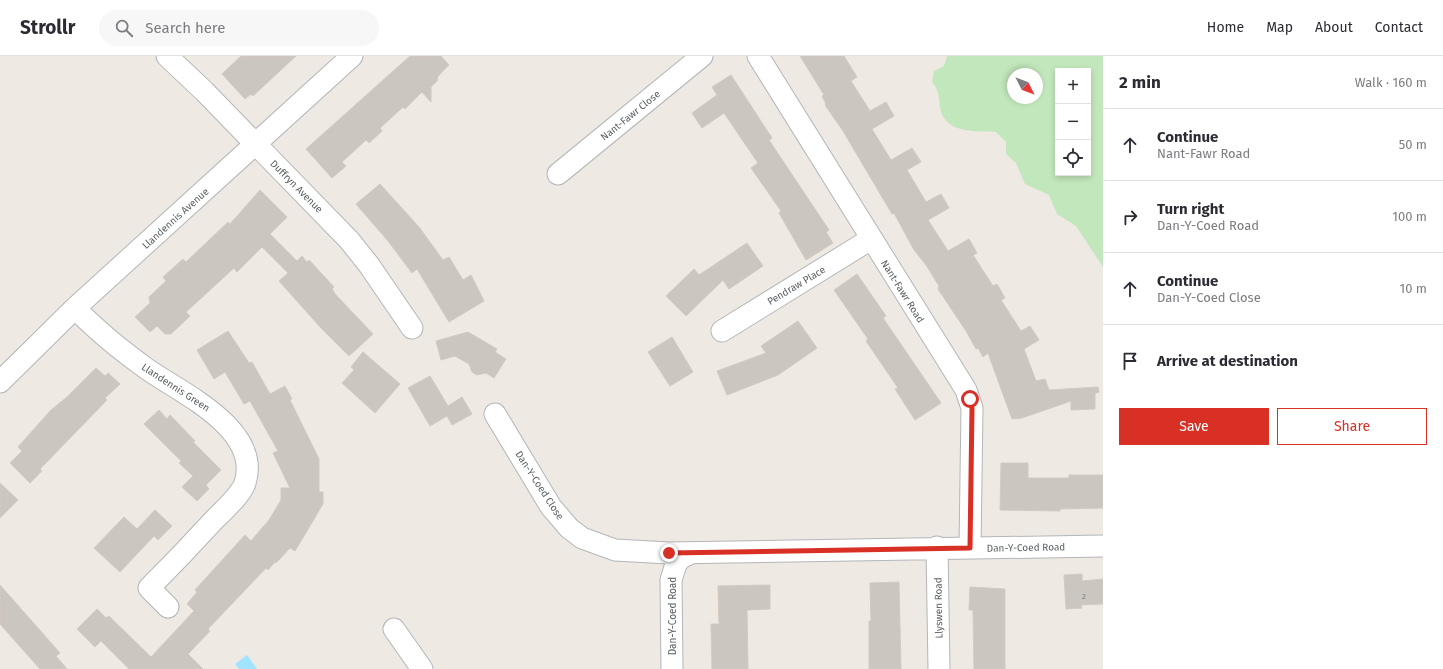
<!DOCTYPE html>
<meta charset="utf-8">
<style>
:root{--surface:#fff;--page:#f7f7f7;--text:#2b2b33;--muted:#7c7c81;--line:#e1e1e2;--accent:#d93025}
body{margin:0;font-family:"Fira Sans",sans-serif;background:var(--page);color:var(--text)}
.controls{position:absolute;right:12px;top:12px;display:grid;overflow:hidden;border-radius:0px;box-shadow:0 2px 6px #0003}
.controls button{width:36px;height:36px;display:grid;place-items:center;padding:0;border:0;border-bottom:1px solid var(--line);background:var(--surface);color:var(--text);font:20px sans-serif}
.compass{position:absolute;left:1007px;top:12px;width:36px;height:36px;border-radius:50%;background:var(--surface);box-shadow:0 2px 6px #0003;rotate:132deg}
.stop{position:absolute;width:12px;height:12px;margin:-9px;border:3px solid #d93025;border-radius:50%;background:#fff}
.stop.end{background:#d93025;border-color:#fff;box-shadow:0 1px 4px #0008}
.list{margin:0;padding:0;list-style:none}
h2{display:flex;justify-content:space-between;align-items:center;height:52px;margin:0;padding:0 16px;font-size:17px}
h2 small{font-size:13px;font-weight:400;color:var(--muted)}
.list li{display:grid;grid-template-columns:26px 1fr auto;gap:12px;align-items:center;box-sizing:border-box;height:72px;padding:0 16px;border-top:1px solid var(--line)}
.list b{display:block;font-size:15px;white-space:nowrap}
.list p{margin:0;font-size:13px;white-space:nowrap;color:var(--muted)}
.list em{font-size:13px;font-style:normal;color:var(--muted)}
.actions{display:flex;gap:8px;padding:12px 16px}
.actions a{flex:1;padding:9px 0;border:1px solid var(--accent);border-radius:0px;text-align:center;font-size:14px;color:var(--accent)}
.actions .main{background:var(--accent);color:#fff}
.icon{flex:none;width:22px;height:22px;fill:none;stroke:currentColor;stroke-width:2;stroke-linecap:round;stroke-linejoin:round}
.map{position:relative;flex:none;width:1103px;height:613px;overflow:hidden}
header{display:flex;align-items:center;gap:24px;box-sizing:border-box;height:56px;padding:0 20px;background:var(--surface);border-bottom:1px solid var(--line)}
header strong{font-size:19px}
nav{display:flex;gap:22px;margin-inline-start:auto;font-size:14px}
.search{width:280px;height:36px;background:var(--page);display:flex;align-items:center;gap:10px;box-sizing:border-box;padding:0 14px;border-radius:22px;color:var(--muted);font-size:15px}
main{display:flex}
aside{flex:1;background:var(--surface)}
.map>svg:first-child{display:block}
</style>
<header>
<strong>Strollr</strong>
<div class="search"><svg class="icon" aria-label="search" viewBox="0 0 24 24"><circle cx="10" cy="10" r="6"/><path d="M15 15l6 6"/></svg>Search here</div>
<nav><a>Home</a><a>Map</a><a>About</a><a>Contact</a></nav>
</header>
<main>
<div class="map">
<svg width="1103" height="613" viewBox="0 0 1103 613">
<rect width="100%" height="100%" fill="#eee9e2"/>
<path fill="#c3e7bc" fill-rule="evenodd" d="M 947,0 L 1103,0 L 1103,211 L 1076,170 L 1057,158 L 1049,139 L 1025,128 L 1016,107 L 1006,98 L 1006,86 L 996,76 C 976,75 945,78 940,52 C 939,42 939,34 932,26 L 934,15 L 944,10 ZM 1058,15 L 1088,15 L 1088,117 L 1058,117 ZM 1013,18 L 1037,18 L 1037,42 L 1013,42 Z"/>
<path fill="#a1e4ff" d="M 247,599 L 257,613 L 239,613 L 235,608 Z"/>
<path fill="#ccc6c1" stroke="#d3cac0" d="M 241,0 L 296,0 L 253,40 L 251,38 L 245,43 L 222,18 Z
M 410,0 L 441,0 L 449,9 L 440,18 L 437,22 L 438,24 L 431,31 L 431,46 L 422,36 L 405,53 L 403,51 L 380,72 L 382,75 L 369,87 L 366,84 L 342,106 L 346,110 L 332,122 L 306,93 Z
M 800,0 L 844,0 L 857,21 L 851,25 L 870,55 L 886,46 L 894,60 L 872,73 L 891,104 L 912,92 L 921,106 L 907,114 L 926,146 L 941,138 L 949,152 L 928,164 L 948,195 L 969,183 L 977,197 L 973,199 L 993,230 L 997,228 L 1005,242 L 1001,244 L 1021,275 L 1030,270 L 1039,284 L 1024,293 L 1036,325 L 1045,323 L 1049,334 L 1098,331 L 1099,336 L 1095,337 L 1095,353 L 1071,354 L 1071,345 L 1022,362 L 1012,363 L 988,297 L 983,301 L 978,292 L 976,293 L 966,275 L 938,233 L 939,230 L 926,209 L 914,194 L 894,157 L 892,158 L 843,75 L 825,49 L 826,48 L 822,40 L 824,39 Z
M 731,19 L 772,82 L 769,84 L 829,174 L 826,176 L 833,187 L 806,204 L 779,157 L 781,155 L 751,112 L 758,107 L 724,57 L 702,72 L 692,57 L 717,39 L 712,31 Z
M 380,128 L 419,171 L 443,204 L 449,201 L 463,224 L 471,219 L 484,245 L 449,266 L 417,213 L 412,217 L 388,185 L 356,148 Z
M 260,134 L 287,161 L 270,178 L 297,205 L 302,200 L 307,206 L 309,204 L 334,231 L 332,233 L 336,239 L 373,278 L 349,300 L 321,272 L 279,225 L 288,217 L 262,191 L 237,216 L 234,212 L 186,256 L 190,260 L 171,278 L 165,278 L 157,270 L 150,276 L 135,261 L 150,247 L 149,241 L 166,225 L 163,221 L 183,203 L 186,206 L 228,166 L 230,168 Z
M 747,187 L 763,210 L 729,233 L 723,224 L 686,260 L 666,240 L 694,213 L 699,219 Z
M 857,218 L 886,260 L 883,262 L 941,347 L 915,364 L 895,333 L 898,332 L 866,285 L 868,283 L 834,234 Z
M 798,265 L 817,292 L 778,319 L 727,339 L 717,315 L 766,297 L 761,290 Z
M 228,275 L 249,307 L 252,306 L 270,338 L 285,330 L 292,343 L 290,344 L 319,403 L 319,436 L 323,436 L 323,448 L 295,495 L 290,492 L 276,507 L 275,506 L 268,514 L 266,512 L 208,573 L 210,575 L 188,598 L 203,613 L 129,613 L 101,585 L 95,591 L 77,573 L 97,553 L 106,562 L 109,560 L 151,601 L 194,555 L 187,548 L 197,536 L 195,534 L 245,479 L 251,485 L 269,464 L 281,444 L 281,432 L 290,432 L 273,397 L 278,395 L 250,345 L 244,348 L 225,316 L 214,323 L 197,294 Z
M 468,276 L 497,293 L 495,296 L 506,303 L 494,322 L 486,317 L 477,319 L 472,316 L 469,308 L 455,300 L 441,304 L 436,285 Z
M 672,281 L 693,316 L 670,330 L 648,296 Z
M 363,296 L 400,328 L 375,357 L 342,327 L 354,314 L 351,311 Z
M 96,312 L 105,320 L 108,317 L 120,328 L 105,342 L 107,344 L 40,413 L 42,415 L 30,427 L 10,407 L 22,395 L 18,391 L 51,354 L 67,341 Z
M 430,320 L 448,350 L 462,341 L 472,358 L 452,369 L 447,360 L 430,370 L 408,332 Z
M 159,354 L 167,363 L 170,359 L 195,385 L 193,386 L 221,414 L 206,429 L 209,433 L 197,445 L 182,431 L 193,420 L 179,407 L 181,405 L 144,368 Z
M 1001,407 L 1028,407 L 1028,422 L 1069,422 L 1069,419 L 1103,419 L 1103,452 L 1060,453 L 1060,455 L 1000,454 Z
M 0,427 L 18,444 L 0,462 Z
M 155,454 L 172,470 L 158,484 L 154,480 L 120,516 L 94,492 L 124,461 L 137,473 Z
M 1082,518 L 1082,525 L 1103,523 L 1103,548 L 1081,549 L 1082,552 L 1066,553 L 1064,519 Z
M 899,526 L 901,613 L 869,613 L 869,565 L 871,565 L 870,527 Z
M 0,529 L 60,597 L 56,600 L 67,613 L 40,613 L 0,568 Z
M 770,529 L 770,553 L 747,554 L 748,613 L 712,613 L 711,568 L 719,568 L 718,530 Z
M 970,531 L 1005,533 L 1005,613 L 974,613 L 973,554 L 969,554 Z"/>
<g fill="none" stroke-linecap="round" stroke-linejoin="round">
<defs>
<path id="street" d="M 167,0 L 204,35 L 349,184 L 369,209 L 412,272
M 758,0 L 966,334 L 972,352 L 970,492
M 558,118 L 702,0
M 75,252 C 97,275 122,295 147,313 C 181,337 262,373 245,427 C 241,439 223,455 214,464 C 193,487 171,510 149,532 L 168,551
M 722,275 L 871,183
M 0,326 L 75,252 L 352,0
M 495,358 L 551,451 L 569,472 L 582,482 L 615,494 L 669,497 L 1103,490
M 937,491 L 939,613
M 394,573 L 422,613
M 672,613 L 671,524 L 676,508 L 682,501 L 692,497"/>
</defs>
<use href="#street" stroke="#b3b6ba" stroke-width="23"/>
<use href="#street" stroke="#fff" stroke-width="21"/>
</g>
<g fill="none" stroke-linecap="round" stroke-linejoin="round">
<path stroke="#d93025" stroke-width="5" d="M 669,497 L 970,492 L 972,352 L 970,343"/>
</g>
<g text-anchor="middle" stroke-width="4" stroke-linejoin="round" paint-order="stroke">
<g font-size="8" fill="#767a7b">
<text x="1084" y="543">2</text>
</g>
<g font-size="10" fill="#5a6064" stroke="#fff">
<text transform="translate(630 59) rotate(-39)" y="4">Nant-Fawr Close</text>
<text transform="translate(297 130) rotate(45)" y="4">Duffryn Avenue</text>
<text transform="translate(175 162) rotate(-42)" y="4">Llandennis Avenue</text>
<text transform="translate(796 229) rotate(-31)" y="4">Pendraw Place</text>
<text transform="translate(903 235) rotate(58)" y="4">Nant-Fawr Road</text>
<text transform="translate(176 331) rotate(33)" y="4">Llandennis Green</text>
<text transform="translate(540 429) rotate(57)" y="4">Dan-Y-Coed Close</text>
<text transform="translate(1026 491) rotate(-1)" y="4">Dan-Y-Coed Road</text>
<text transform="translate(938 552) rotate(-91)" y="4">Llyswen Road</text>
<text transform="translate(672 560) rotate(-90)" y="4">Dan-Y-Coed Road</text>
</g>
</g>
</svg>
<div class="controls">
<button>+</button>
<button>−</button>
<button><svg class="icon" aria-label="locate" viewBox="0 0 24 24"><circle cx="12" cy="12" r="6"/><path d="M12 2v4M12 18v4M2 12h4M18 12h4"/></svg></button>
</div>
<svg class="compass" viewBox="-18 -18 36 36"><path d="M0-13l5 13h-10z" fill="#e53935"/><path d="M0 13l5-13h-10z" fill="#7c7c81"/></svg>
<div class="stop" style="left:970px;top:343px"></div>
<div class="stop end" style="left:669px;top:497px"></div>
</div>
<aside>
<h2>2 min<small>Walk · 160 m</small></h2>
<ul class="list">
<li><svg class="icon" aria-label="ahead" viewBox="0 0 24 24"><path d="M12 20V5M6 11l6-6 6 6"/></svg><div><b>Continue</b><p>Nant-Fawr Road</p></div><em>50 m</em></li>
<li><svg class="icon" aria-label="right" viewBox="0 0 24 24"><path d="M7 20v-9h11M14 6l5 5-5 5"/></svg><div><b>Turn right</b><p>Dan-Y-Coed Road</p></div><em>100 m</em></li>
<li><svg class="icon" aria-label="ahead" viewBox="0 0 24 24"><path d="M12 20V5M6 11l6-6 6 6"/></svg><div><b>Continue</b><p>Dan-Y-Coed Close</p></div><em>10 m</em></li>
<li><svg class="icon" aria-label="arrive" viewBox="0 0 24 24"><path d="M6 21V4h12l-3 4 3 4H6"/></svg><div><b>Arrive at destination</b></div></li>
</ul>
<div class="actions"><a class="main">Save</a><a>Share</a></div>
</aside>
</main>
